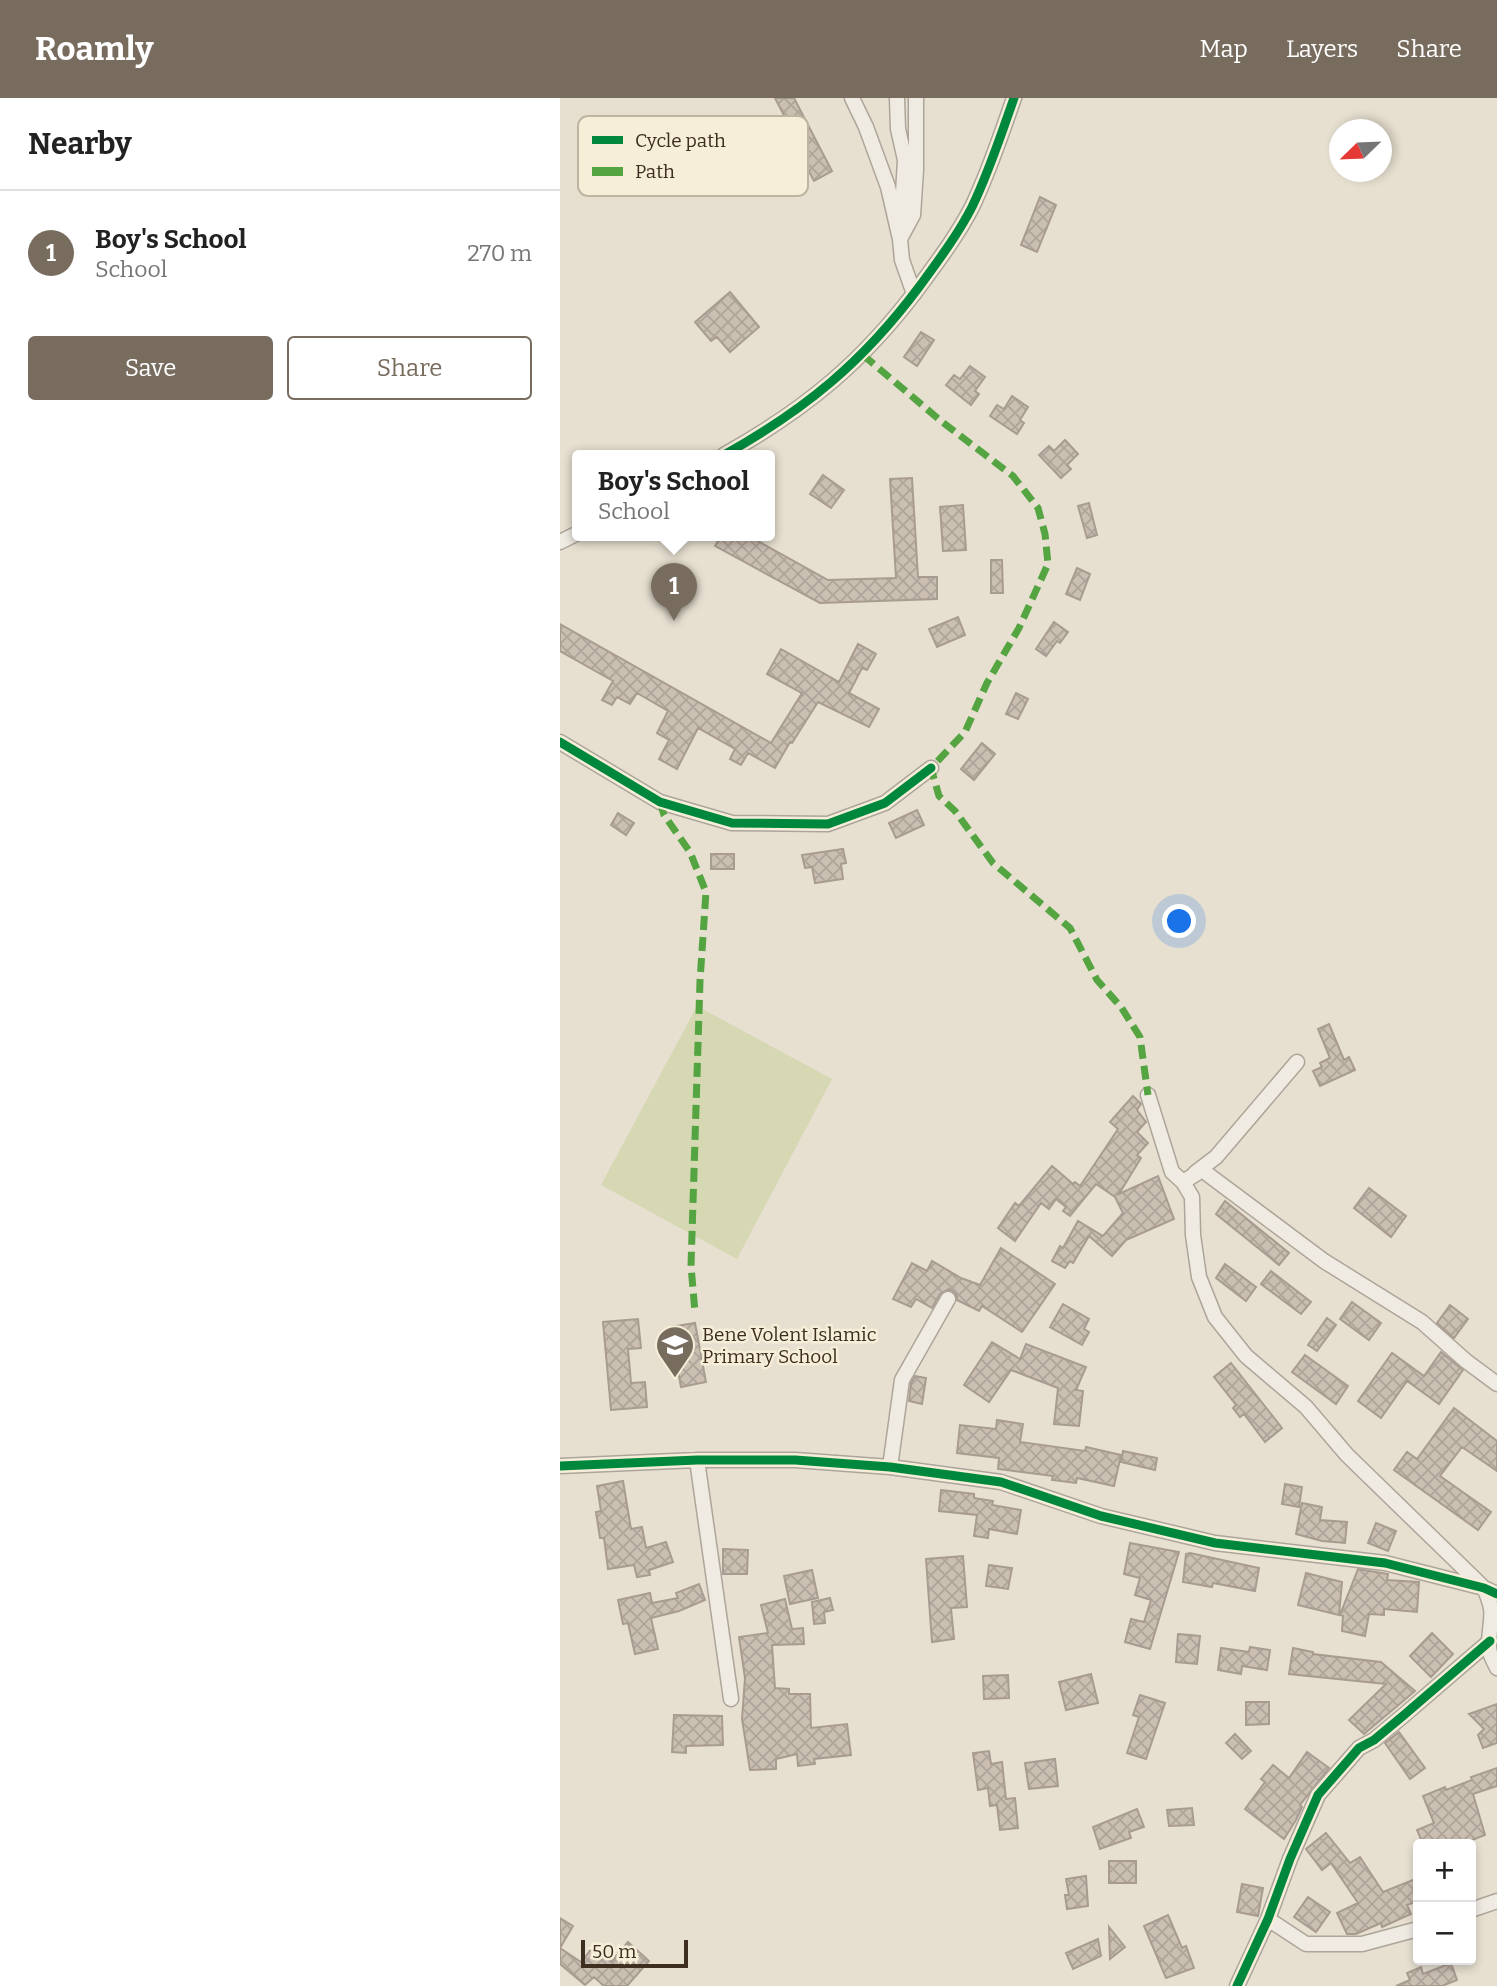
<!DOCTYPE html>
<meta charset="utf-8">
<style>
:root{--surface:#fff;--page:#f6f6f6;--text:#222;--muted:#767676;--line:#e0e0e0;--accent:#786c5e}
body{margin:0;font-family:Bitter,serif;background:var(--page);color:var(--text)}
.controls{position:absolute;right:21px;bottom:21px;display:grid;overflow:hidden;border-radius:7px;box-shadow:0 4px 10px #0003}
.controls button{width:63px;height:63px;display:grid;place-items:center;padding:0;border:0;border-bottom:2px solid var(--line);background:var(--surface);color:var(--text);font:35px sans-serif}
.compass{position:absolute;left:769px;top:21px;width:63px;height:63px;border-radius:50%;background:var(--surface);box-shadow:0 4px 10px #0003;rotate:247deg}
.scale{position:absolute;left:21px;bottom:18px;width:107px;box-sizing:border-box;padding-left:7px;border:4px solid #3d2e20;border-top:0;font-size:19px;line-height:24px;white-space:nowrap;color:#3d2e20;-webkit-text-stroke:5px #f7eed8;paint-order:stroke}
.you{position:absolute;left:620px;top:824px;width:24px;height:24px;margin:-18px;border:5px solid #fff;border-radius:50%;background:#1a73e8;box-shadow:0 0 0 10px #1a73e833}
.badge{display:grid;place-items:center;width:46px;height:46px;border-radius:50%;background:var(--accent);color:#fff;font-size:23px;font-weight:700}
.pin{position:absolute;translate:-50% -58px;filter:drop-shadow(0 2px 4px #0008)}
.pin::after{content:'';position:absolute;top:37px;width:24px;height:21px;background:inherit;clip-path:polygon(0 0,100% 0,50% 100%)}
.popup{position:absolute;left:12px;top:352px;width:203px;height:91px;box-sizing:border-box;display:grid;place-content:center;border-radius:7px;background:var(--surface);filter:drop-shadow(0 2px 5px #0005);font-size:23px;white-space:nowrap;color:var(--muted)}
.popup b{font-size:26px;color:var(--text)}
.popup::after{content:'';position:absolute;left:50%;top:100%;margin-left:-14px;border:14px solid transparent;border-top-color:var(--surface)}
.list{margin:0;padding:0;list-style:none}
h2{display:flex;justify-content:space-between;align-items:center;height:91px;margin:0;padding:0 28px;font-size:30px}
h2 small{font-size:23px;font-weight:400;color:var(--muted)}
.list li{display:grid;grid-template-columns:46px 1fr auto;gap:21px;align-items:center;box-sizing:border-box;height:126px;padding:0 28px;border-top:2px solid var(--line)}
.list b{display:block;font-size:26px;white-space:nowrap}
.list p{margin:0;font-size:23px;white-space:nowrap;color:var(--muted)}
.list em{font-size:23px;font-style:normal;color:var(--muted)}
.actions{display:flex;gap:14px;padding:21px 28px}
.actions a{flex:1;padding:16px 0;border:2px solid var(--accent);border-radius:7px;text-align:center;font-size:24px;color:var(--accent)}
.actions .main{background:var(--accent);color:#fff}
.map{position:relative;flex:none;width:937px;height:1888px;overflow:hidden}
header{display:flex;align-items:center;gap:42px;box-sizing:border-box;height:98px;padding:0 35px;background:var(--accent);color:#fff}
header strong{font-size:33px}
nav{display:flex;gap:38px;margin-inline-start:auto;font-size:24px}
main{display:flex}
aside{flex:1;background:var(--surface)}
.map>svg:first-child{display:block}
</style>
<header>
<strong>Roamly</strong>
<nav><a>Map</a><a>Layers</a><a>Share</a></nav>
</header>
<main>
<aside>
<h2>Nearby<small></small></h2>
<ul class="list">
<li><span class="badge">1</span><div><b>Boy's School</b><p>School</p></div><em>270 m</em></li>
</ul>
<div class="actions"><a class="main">Save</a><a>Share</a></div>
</aside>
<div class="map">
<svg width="937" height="1888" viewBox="0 0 937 1888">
<defs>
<pattern id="building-cross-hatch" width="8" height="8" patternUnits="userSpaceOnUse" patternTransform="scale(1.75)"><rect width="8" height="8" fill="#cbbfb2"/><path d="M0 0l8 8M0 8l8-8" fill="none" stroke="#afa499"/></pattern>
</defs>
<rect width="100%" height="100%" fill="#e7e0d1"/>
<path fill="#d6d7b3" d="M 137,908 L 272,981 L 177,1161 L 41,1087 Z"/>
<path fill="url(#building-cross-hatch)" stroke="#a89c90" stroke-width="2" d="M 215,0 L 234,0 L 272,73 L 254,83 L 244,64 L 247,62 Z
M 480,99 L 496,107 L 477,154 L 461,147 Z
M 170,194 L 199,229 L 170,254 L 157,239 L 151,243 L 135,224 Z
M 361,234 L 374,242 L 357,268 L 344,259 Z
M 410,268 L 425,279 L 415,293 L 419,296 L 411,307 L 386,287 L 394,277 L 400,281 Z
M 452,298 L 468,309 L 460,322 L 464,325 L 457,336 L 430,318 L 437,307 L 444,311 Z
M 505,342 L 518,356 L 507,367 L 511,371 L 501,380 L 479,357 L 489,348 L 494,353 Z
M 263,377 L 284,392 L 271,410 L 250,396 Z
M 352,380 L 358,479 L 377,479 L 377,501 L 260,505 L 155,448 L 162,437 L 187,437 L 268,482 L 336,480 L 330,381 Z
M 529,405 L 537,437 L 527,440 L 518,408 Z
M 403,407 L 406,452 L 383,453 L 380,409 Z
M 431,462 L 442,462 L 443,495 L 431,495 Z
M 517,470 L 530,476 L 520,502 L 506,496 Z
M 398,519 L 405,537 L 377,549 L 369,531 Z
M 494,524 L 508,534 L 500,545 L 497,543 L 486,558 L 476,551 Z
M 0,526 L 211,645 L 242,595 L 207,576 L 221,551 L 279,584 L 298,546 L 316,556 L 307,572 L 302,570 L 289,595 L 319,611 L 309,629 L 258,604 L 232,645 L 230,644 L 215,670 L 188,655 L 181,667 L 170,661 L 175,651 L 138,630 L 117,671 L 99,661 L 109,642 L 97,635 L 108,613 L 77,595 L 70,606 L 57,599 L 52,607 L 42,602 L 53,583 L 0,553 Z
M 456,595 L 468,601 L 458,621 L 446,616 Z
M 422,645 L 435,656 L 414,682 L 401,671 Z
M 357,712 L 364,727 L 336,740 L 329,725 Z
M 58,715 L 74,725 L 66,737 L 51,727 Z
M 283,751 L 286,765 L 281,766 L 283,781 L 255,785 L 252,769 L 245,770 L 242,757 Z
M 151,756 L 174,756 L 174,771 L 151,771 Z
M 769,926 L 784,962 L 789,959 L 795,972 L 760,988 L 753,973 L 762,969 L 760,965 L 770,960 L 758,931 Z
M 573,998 L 581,1006 L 577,1012 L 586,1024 L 577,1034 L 588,1045 L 577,1057 L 581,1060 L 559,1096 L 598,1078 L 614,1121 L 566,1142 L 552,1158 L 529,1138 L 513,1165 L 510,1163 L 505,1170 L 492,1163 L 500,1148 L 503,1150 L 518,1123 L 543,1138 L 563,1115 L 555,1099 L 536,1086 L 510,1118 L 503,1113 L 506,1109 L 496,1101 L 489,1111 L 481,1105 L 455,1143 L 438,1130 L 455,1105 L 459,1108 L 492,1068 L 513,1086 L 515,1084 L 520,1088 L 558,1031 L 550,1024 Z
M 809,1090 L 846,1118 L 831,1139 L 794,1110 Z
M 665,1103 L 729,1155 L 719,1167 L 656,1116 Z
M 441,1150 L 495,1186 L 462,1234 L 422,1208 L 419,1213 L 397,1202 L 396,1196 L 389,1191 L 380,1196 L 372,1210 L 356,1201 L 351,1209 L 333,1201 L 352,1165 L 367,1173 L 372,1163 L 401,1180 L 420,1187 Z
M 665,1166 L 696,1189 L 686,1203 L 656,1180 Z
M 711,1173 L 751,1204 L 741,1216 L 701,1186 Z
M 792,1204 L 821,1225 L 809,1242 L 780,1221 Z
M 503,1206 L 529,1221 L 524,1231 L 529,1234 L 522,1247 L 490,1229 Z
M 890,1207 L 908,1221 L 894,1240 L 877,1225 Z
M 767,1220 L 776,1227 L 757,1253 L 748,1247 Z
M 78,1221 L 81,1250 L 68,1251 L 71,1285 L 85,1284 L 87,1309 L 51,1312 L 43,1224 Z
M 135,1225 L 146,1284 L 121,1289 L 110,1229 Z
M 432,1244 L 460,1261 L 466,1246 L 526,1269 L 516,1292 L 523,1293 L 519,1328 L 494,1326 L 498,1290 L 451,1272 L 429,1304 L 404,1287 Z
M 881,1254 L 903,1272 L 879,1306 L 847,1283 L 821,1320 L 798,1303 L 832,1255 L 864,1278 Z
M 745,1257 L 788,1288 L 776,1306 L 732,1274 Z
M 671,1265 L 722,1330 L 705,1344 L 684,1316 L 680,1319 L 673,1310 L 676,1307 L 654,1279 Z
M 355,1278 L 366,1280 L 362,1306 L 349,1303 L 351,1285 Z
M 894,1310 L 937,1343 L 937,1373 L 902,1349 L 880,1378 L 931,1414 L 918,1432 L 834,1372 L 847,1354 L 857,1361 Z
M 437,1322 L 463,1326 L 460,1344 L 525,1353 L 526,1349 L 561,1357 L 554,1388 L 517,1380 L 516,1385 L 492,1382 L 493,1378 L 438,1371 L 439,1360 L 397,1355 L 400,1327 L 436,1331 Z
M 563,1353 L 597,1360 L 595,1372 L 561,1364 Z
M 63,1383 L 71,1431 L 82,1429 L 86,1450 L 106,1444 L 113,1464 L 89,1472 L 90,1477 L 77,1479 L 74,1467 L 48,1471 L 44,1440 L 40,1440 L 36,1414 L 41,1413 L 37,1388 Z
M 725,1386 L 742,1389 L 739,1409 L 722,1406 Z
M 381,1392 L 414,1396 L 414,1400 L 433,1403 L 432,1407 L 461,1412 L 457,1436 L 429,1431 L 428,1440 L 414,1438 L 417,1417 L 379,1413 Z
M 742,1405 L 762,1409 L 760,1422 L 787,1424 L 785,1445 L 762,1443 L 736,1436 Z
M 816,1425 L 836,1433 L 828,1453 L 808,1445 Z
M 570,1445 L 619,1454 L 590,1551 L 565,1544 L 571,1521 L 584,1524 L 591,1502 L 575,1497 L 580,1480 L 564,1476 Z
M 163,1451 L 188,1452 L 187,1476 L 163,1476 Z
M 630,1455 L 699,1470 L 695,1493 L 653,1485 L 652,1489 L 623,1484 L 626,1456 Z
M 403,1458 L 407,1509 L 391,1510 L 394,1541 L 372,1544 L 366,1461 Z
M 429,1467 L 452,1470 L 448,1491 L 426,1488 Z
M 798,1471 L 828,1476 L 827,1482 L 859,1484 L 857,1514 L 824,1511 L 824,1517 L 809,1516 L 805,1538 L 782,1533 L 783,1518 L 780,1517 Z
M 252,1472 L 258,1500 L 230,1506 L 224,1478 Z
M 746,1475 L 782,1484 L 779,1517 L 738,1507 Z
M 139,1486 L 145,1502 L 119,1513 L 91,1520 L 98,1551 L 75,1556 L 68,1525 L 63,1526 L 58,1502 L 90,1495 L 92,1505 L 118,1500 L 116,1495 Z
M 270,1500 L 273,1512 L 264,1514 L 265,1525 L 254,1526 L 252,1504 Z
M 225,1501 L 232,1531 L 243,1530 L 244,1546 L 212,1547 L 215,1590 L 229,1591 L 229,1596 L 250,1596 L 251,1630 L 287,1626 L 291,1657 L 254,1661 L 255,1666 L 238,1668 L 237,1656 L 216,1661 L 216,1671 L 190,1672 L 182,1621 L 185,1580 L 179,1539 L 208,1535 L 201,1507 Z
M 872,1535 L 893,1556 L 871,1579 L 850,1558 Z
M 618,1536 L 640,1538 L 637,1566 L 616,1564 Z
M 690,1549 L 710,1552 L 707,1572 L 682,1568 L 681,1576 L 658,1572 L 661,1550 L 689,1554 Z
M 733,1550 L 753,1554 L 753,1556 L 821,1564 L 855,1593 L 804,1636 L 789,1622 L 826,1586 L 729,1576 Z
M 531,1576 L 538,1605 L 506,1612 L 499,1584 Z
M 448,1577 L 449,1600 L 424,1601 L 423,1578 Z
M 580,1597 L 605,1605 L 586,1661 L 567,1655 L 579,1619 L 573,1617 Z
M 686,1604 L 709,1604 L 709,1626 L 686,1627 Z
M 937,1606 L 937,1645 L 923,1650 L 918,1637 L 924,1631 L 909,1616 Z
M 114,1617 L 162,1618 L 163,1647 L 126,1648 L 126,1655 L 112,1654 Z
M 839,1634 L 865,1670 L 850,1681 L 825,1645 Z
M 675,1636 L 691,1653 L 682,1661 L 666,1645 Z
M 429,1653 L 431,1666 L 442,1664 L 446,1701 L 455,1700 L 458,1730 L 440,1732 L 437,1707 L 430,1708 L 428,1690 L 418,1692 L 413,1655 Z
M 747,1654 L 769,1670 L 740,1707 L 742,1709 L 736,1722 L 724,1741 L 685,1711 L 705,1684 L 701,1681 L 713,1667 L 729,1680 Z
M 495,1661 L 498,1688 L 469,1691 L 465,1665 Z
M 937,1670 L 937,1688 L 913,1696 L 925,1737 L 902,1746 L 863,1746 L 857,1732 L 874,1725 L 863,1698 L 885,1689 L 886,1692 L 912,1682 L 911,1679 Z
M 632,1710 L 634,1727 L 609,1728 L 607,1712 Z
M 577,1711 L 584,1729 L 569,1734 L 571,1740 L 540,1751 L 533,1729 Z
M 766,1735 L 790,1765 L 800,1759 L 823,1794 L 858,1780 L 858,1803 L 847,1807 L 851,1816 L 822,1829 L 821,1825 L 796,1836 L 787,1836 L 777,1815 L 798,1805 L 771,1765 L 762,1772 L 746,1751 Z
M 549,1763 L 576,1763 L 576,1785 L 549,1785 Z
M 526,1778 L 528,1808 L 507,1811 L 505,1797 L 509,1797 L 506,1781 Z
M 682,1786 L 703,1790 L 698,1818 L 677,1814 Z
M 748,1799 L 770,1814 L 756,1834 L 734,1819 Z
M 608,1817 L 622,1850 L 626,1848 L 634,1870 L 606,1880 L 584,1828 Z
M 0,1820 L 13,1828 L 0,1850 L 21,1864 L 33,1849 L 51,1864 L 68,1844 L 89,1863 L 67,1888 L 44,1888 L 34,1879 L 25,1887 L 0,1866 Z
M 549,1829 L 565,1849 L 550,1861 Z
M 538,1841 L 541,1858 L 513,1871 L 506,1855 Z
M 891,1865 L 897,1882 L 882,1888 L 836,1888 L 850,1882 L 847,1875 L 861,1869 L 863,1876 Z"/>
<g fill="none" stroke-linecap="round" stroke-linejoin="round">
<defs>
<path id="street" d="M 292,0 L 306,29 L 328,89 L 340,141 L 342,162 L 354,196
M 337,0 L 338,31 L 345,62 L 341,129
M 340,141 L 353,117 L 356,72 L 356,0
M 164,357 C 246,311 303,264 359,189 C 378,163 397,138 412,109 C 429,74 441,37 454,0
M 0,444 L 18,435
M 0,644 L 100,704 L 172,725 L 268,726 L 325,705 L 371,670
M 588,997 L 612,1074 L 623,1084 L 632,1099 L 633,1137 L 639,1179 L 655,1219 L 686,1258 L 746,1309 L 787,1357 L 924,1490 C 937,1518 929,1520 929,1549 C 929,1556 934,1563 937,1570
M 635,1075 L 656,1059 L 737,964
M 623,1084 L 642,1072 L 764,1163 L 862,1224 L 906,1263 L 937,1286
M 137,1362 L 171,1601
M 0,1368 L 137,1362 L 235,1362 L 330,1369 L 441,1384 L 541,1418 L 655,1445 L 825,1465 L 924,1490 L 937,1496
M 330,1369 L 342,1282 L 388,1201
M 911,1812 L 937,1803
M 708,1821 L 746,1846 L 802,1846 L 858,1831
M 677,1888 L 708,1821 L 730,1761 L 758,1697 L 799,1650 L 814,1642 L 844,1617 L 930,1543"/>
</defs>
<use href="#street" stroke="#ada599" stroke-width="17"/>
<use href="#street" stroke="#efebe3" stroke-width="14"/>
<path stroke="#54a441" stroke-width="7" stroke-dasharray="14 7" stroke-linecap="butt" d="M 303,257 L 381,323 L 453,378 L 478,410 L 485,436 L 488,466 L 459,530 L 427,585 L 405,634 L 371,670 L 379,698 L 395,713 L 433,765 L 510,830 L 537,882 L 561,909 L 580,939 L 588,997
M 100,704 L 104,717 L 130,754 L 146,794 L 140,883 L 131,1168 L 135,1214"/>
<defs>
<path id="cycleway" d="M 164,357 C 246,311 303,264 359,189 C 378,163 397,138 412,109 C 429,74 441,37 454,0
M 0,644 L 100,704 L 172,725 L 268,726 L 325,705 L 371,670
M 0,1368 L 137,1362 L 235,1362 L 330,1369 L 441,1384 L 541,1418 L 655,1445 L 825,1465 L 924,1490 L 937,1496
M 677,1888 L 708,1821 L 730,1761 L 758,1697 L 799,1650 L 814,1642 L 844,1617 L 930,1543"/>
</defs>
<use href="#cycleway" stroke="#f7eed8" stroke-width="13"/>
<use href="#cycleway" stroke="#00873e" stroke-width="9"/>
</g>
<defs>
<symbol id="school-pin" viewBox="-11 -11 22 30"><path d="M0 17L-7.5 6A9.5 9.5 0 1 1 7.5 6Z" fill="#786c5e" stroke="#f7eed8"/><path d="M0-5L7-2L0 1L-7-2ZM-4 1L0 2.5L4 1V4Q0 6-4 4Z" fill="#fff"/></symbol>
</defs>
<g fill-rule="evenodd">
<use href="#school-pin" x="93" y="1225" width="44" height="60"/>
</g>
<g text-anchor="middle" stroke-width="5" stroke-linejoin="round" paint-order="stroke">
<g font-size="19" fill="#3d2e20" stroke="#f7eed8" text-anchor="start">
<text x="142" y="1243">Bene Volent Islamic<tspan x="142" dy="22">Primary School</tspan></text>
</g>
</g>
<rect x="18" y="18" width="230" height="80" rx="10" fill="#f7eed8" stroke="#bfb4a1" stroke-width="2"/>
<rect x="32" y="38" width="31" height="8" fill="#00873e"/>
<rect x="32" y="69" width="31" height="9" fill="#54a441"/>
<g font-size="19" fill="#3d2e20">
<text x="75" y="49">Cycle path</text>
<text x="75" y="80">Path</text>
</g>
</svg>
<div class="controls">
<button>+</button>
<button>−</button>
</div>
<svg class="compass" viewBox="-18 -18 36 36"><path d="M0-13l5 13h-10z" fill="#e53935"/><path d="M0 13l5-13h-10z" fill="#767676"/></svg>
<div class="scale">50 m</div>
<div class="you"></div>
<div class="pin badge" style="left:114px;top:523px">1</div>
<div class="popup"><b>Boy's School</b>School</div>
</div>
</main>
